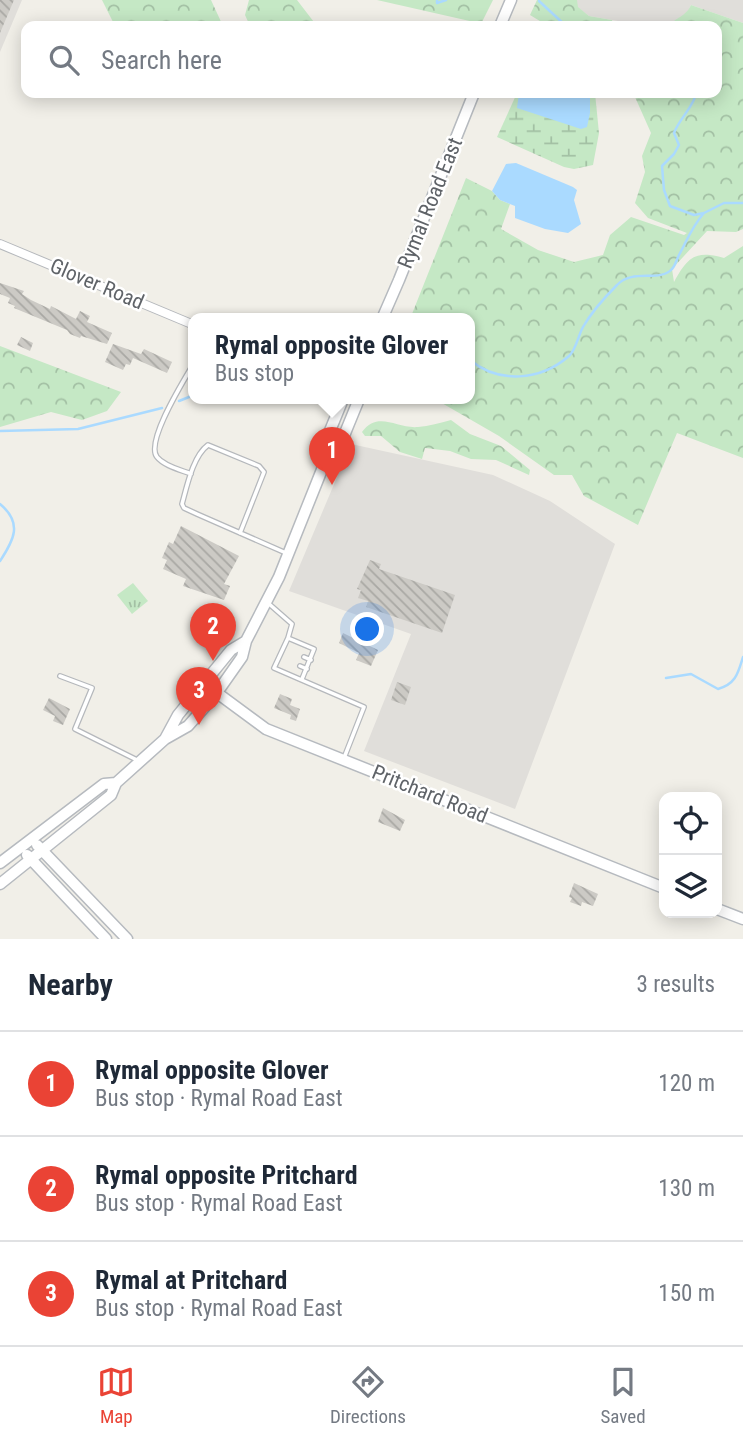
<!DOCTYPE html>
<meta charset="utf-8">
<style>
:root{--surface:#fff;--page:#f6f6f7;--text:#1f2937;--muted:#747a83;--line:#e0e1e3;--accent:#ea4335}
body{margin:0;font-family:"Roboto Condensed",sans-serif;background:var(--page);color:var(--text)}
.controls{position:absolute;right:21px;bottom:21px;display:grid;overflow:hidden;border-radius:14px;box-shadow:0 4px 18px #0003}
.controls button{width:63px;height:63px;display:grid;place-items:center;padding:0;border:0;border-bottom:2px solid var(--line);background:var(--surface);color:var(--text);font:35px sans-serif}
.you{position:absolute;left:368px;top:630px;width:24px;height:24px;margin:-18px;border:5px solid #fff;border-radius:50%;background:#1a73e8;box-shadow:0 0 0 10px #1a73e833}
.badge{display:grid;place-items:center;width:46px;height:46px;border-radius:50%;background:var(--accent);color:#fff;font-size:23px;font-weight:700}
.pin{position:absolute;translate:-50% -58px;filter:drop-shadow(0 2px 4px #0008)}
.pin::after{content:'';position:absolute;top:37px;width:24px;height:21px;background:inherit;clip-path:polygon(0 0,100% 0,50% 100%)}
.popup{position:absolute;left:188px;top:313px;width:287px;height:91px;box-sizing:border-box;display:grid;place-content:center;border-radius:14px;background:var(--surface);filter:drop-shadow(0 2px 5px #0005);font-size:23px;white-space:nowrap;color:var(--muted)}
.popup b{font-size:26px;color:var(--text)}
.popup::after{content:'';position:absolute;left:50%;top:100%;margin-left:-14px;border:14px solid transparent;border-top-color:var(--surface)}
.list{margin:0;padding:0;list-style:none}
h2{display:flex;justify-content:space-between;align-items:center;height:91px;margin:0;padding:0 28px;font-size:30px}
h2 small{font-size:23px;font-weight:400;color:var(--muted)}
.list li{display:grid;grid-template-columns:46px 1fr auto;gap:21px;align-items:center;box-sizing:border-box;height:105px;padding:0 28px;border-top:2px solid var(--line)}
.list b{display:block;font-size:26px;white-space:nowrap}
.list p{margin:0;font-size:23px;white-space:nowrap;color:var(--muted)}
.list em{font-size:23px;font-style:normal;color:var(--muted)}
.icon{flex:none;width:38px;height:38px;fill:none;stroke:currentColor;stroke-width:2;stroke-linecap:round;stroke-linejoin:round}
.map{position:relative;flex:none;width:743px;height:939px;overflow:hidden}
.search{position:absolute;background:var(--surface);box-shadow:0 4px 18px #0003;left:21px;right:21px;top:21px;height:77px;display:flex;align-items:center;gap:18px;box-sizing:border-box;padding:0 24px;border-radius:14px;color:var(--muted);font-size:26px}
.sheet{height:406px;background:var(--surface)}
nav{display:flex;justify-content:space-around;align-items:center;box-sizing:border-box;height:98px;border-top:2px solid var(--line);background:var(--surface);font-size:19px;color:var(--muted)}
nav a{display:grid;justify-items:center;gap:4px}
nav .on{color:var(--accent)}
.map>svg:first-child{display:block}
</style>
<div class="map">
<svg width="743" height="939" viewBox="0 0 743 939">
<defs>
<pattern id="grass-tufts" width="24" height="20" patternUnits="userSpaceOnUse" patternTransform="scale(1.75)"><rect width="24" height="20" fill="#c5e8c5"/><path d="M3 7l-1-3M5 7V3M7 7l1-3M15 17l-1-3M17 17v-4M19 17l1-3" fill="none" stroke="#a3c0a4"/></pattern>
<pattern id="forest-crowns" width="20" height="18" patternUnits="userSpaceOnUse" patternTransform="scale(1.75)"><rect width="20" height="18" fill="#c5e8c5"/><path d="M2 6a3 3 0 1 1 6 0M12 15a3 3 0 1 1 6 0" fill="none" stroke="#a3c0a4"/></pattern>
<pattern id="wetland-marsh" width="20" height="14" patternUnits="userSpaceOnUse" patternTransform="scale(1.75)"><rect width="20" height="14" fill="#c5e8c5"/><path d="M1 5h8M5 5V1M11 12h8M15 12V8" fill="none" stroke="#a3c0a4"/></pattern>
<pattern id="building-back-hatch" width="6" height="6" patternUnits="userSpaceOnUse" patternTransform="scale(1.75)"><rect width="6" height="6" fill="#cccac5"/><path d="M-1 5l2 2M0 0l6 6M5-1l2 2" fill="none" stroke="#a9a8a4"/></pattern>
</defs>
<rect width="100%" height="100%" fill="#f1efe8"/>
<path fill="#e0deda" d="M 0,0 L 22,0 L 0,52 Z
M 577,0 L 743,0 L 743,23 L 691,5 L 687,14 L 673,22 L 670,26 L 647,26 L 589,16 L 577,7 Z
M 351,444 L 493,475 L 550,501 L 615,544 L 515,809 L 364,751 L 411,634 L 289,591 Z"/>
<path fill="url(#grass-tufts)" d="M 133,583 L 148,601 L 132,614 L 117,595 Z"/>
<path fill="url(#forest-crowns)" d="M 102,0 L 211,0 L 223,26 L 115,26 Z
M 249,0 L 297,0 L 317,26 L 250,26 L 245,15 Z
M 377,0 L 493,0 L 481,24 L 475,22 L 472,26 L 474,22 Z
M 537,0 L 577,0 L 578,7 L 589,16 L 612,20 L 614,26 L 548,26 L 530,15 Z
M 691,5 L 743,23 L 743,229 L 736,232 L 707,231 L 672,269 L 674,282 C 688,257 695,250 724,258 L 743,246 L 743,458 L 677,433 L 638,525 L 584,496 L 572,475 L 554,475 L 499,436 L 440,402 L 440,399 L 470,399 L 470,319 L 410,319 L 466,178 L 492,191 L 500,200 L 510,204 L 501,229 L 538,250 L 574,262 L 603,255 L 610,235 L 631,217 L 684,235 L 687,233 L 648,218 L 635,203 L 645,172 L 642,156 L 651,133 L 635,97 L 631,93 L 717,93 L 717,26 L 670,26 C 676,16 685,18 691,5 Z
M 0,346 L 121,392 L 107,411 L 82,420 L 51,412 L 0,427 Z
M 451,420 L 470,434 L 501,446 L 530,470 L 529,475 L 496,460 L 471,459 L 450,451 L 425,448 L 422,459 L 400,452 L 381,436 L 365,436 L 362,432 C 378,410 397,429 418,427 C 429,426 440,423 451,420 Z"/>
<path fill="url(#wetland-marsh)" d="M 517,93 L 595,93 L 599,133 L 593,165 L 574,169 L 564,167 L 497,137 Z"/>
<path fill="#aadaff" d="M 519,93 L 595,93 L 590,98 L 590,113 L 587,127 L 581,129 L 517,108 Z
M 516,163 L 573,187 L 577,190 L 574,200 L 581,224 L 568,233 L 545,229 L 515,218 L 515,206 L 500,200 L 492,191 L 506,164 Z"/>
<g fill="none" stroke-linecap="round" stroke-linejoin="round">
<path stroke="#aadaff" stroke-width="2.5" d="M 437,0 L 437,3 L 446,0
M 539,1 L 566,26
M 696,93 C 695,105 679,119 674,133 L 679,145 L 674,154 L 662,166 L 664,190 L 670,206 L 694,215 L 704,213 L 724,203 L 743,203
M 470,360 C 499,384 540,381 569,356 C 576,350 578,336 583,327 C 591,313 605,297 617,285 C 633,268 659,283 672,269 C 675,266 677,259 679,255 C 687,240 693,225 704,213
M 179,401 L 194,395
M 0,431 L 78,429 L 162,408
M 0,504 C 23,523 14,540 0,561
M 666,678 L 691,674 L 718,689 C 736,684 738,673 743,657"/>
</g>
<path fill="url(#building-back-hatch)" d="M 0,0 L 14,0 L 0,33 Z
M 0,283 L 24,291 L 22,294 L 31,300 L 50,309 L 51,306 L 76,319 L 80,311 L 90,316 L 87,322 L 112,333 L 107,344 L 81,336 L 80,338 L 70,334 L 67,330 L 14,308 L 15,306 L 8,303 L 10,298 L 0,294 Z
M 21,337 L 33,343 L 30,351 L 17,345 Z
M 113,344 L 141,354 L 144,349 L 172,362 L 167,373 L 133,358 L 130,365 L 126,364 L 123,370 L 105,362 Z
M 181,526 L 239,556 L 224,584 L 230,586 L 224,600 L 183,586 L 186,579 L 163,569 L 167,560 L 162,558 L 169,542 L 173,544 Z
M 370,560 L 381,564 L 379,569 L 455,595 L 442,633 L 366,607 L 368,601 L 358,598 L 361,590 L 357,589 Z
M 343,633 L 378,650 L 371,666 L 356,660 L 359,653 L 339,643 Z
M 397,682 L 411,687 L 405,705 L 391,700 Z
M 280,694 L 292,699 L 290,705 L 300,709 L 296,721 L 290,719 L 291,715 L 274,708 Z
M 49,698 L 70,709 L 63,725 L 53,721 L 55,716 L 43,710 Z
M 383,808 L 405,820 L 400,831 L 378,822 Z
M 574,883 L 598,894 L 593,906 L 582,902 L 581,906 L 570,902 L 572,898 L 569,897 Z"/>
<g fill="none" stroke-linecap="round" stroke-linejoin="round">
<defs>
<path id="service" d="M 191,474 C 181,470 164,466 157,457 C 145,442 184,380 194,363
M 240,533 L 264,472 L 259,466 L 208,445 C 193,456 187,486 182,504 L 184,508 L 197,514 L 286,553
M 268,603 L 292,624 L 288,638
M 304,657 L 311,660
M 300,666 L 307,669
M 60,676 L 92,688 L 75,729 L 139,761
M 302,679 L 314,649 L 288,638 L 274,668 L 364,707 L 344,758"/>
<path id="minor" d="M 0,244 L 194,325"/>
<path id="secondary" d="M 500,26 L 511,0
M 382,319 L 399,280 L 474,93
M 325,462 L 327,438 L 343,399
M 205,684 L 266,729 L 664,888
M 165,739 L 178,715 L 231,650 L 246,641
M 37,845 L 127,939
M 27,855 L 106,939
M 0,863 L 104,784 L 116,783
M 0,884 L 111,795 L 116,783 L 165,739 L 188,726 L 216,694 L 242,657 L 246,641 L 279,577 L 325,462 L 341,443 L 359,399
M 717,909 L 743,919"/>
</defs>
<use href="#service" stroke="#b5b8bc" stroke-width="6"/>
<use href="#minor" stroke="#b5b8bc" stroke-width="10"/>
<use href="#secondary" stroke="#b6babf" stroke-width="13"/>
<use href="#service" stroke="#fff" stroke-width="3.5"/>
<use href="#minor" stroke="#fff" stroke-width="8"/>
<use href="#secondary" stroke="#fff" stroke-width="10"/>
</g>
<g text-anchor="middle" stroke-width="5" stroke-linejoin="round" paint-order="stroke">
<g font-size="21" fill="#5f6368" stroke="#fff">
<text transform="translate(430 203) rotate(-68)" y="7">Rymal Road East</text>
<text transform="translate(97 284) rotate(23)" y="7">Glover Road</text>
<text transform="translate(430 794) rotate(22)" y="7">Pritchard Road</text>
</g>
</g>
</svg>
<div class="controls">
<button><svg class="icon" aria-label="locate" viewBox="0 0 24 24"><circle cx="12" cy="12" r="6"/><path d="M12 2v4M12 18v4M2 12h4M18 12h4"/></svg></button>
<button><svg class="icon" aria-label="layers" viewBox="0 0 24 24"><path d="M12 4l9 5-9 5-9-5zM3 14l9 5 9-5"/></svg></button>
</div>
<div class="you"></div>
<div class="pin badge" style="left:332px;top:485px">1</div>
<div class="popup"><b>Rymal opposite Glover</b>Bus stop</div>
<div class="pin badge" style="left:213px;top:661px">2</div>
<div class="pin badge" style="left:199px;top:725px">3</div>
<div class="search"><svg class="icon" aria-label="search" viewBox="0 0 24 24"><circle cx="10" cy="10" r="6"/><path d="M15 15l6 6"/></svg>Search here</div>
</div>
<section class="sheet">
<h2>Nearby<small>3 results</small></h2>
<ul class="list">
<li><span class="badge">1</span><div><b>Rymal opposite Glover</b><p>Bus stop · Rymal Road East</p></div><em>120 m</em></li>
<li><span class="badge">2</span><div><b>Rymal opposite Pritchard</b><p>Bus stop · Rymal Road East</p></div><em>130 m</em></li>
<li><span class="badge">3</span><div><b>Rymal at Pritchard</b><p>Bus stop · Rymal Road East</p></div><em>150 m</em></li>
</ul>
</section>
<nav>
<a class="on"><svg class="icon" aria-label="map" viewBox="0 0 24 24"><path d="M3 6l6-2 6 2 6-2v14l-6 2-6-2-6 2zM9 4v14M15 6v14"/></svg>Map</a>
<a><svg class="icon" aria-label="directions" viewBox="0 0 24 24"><path d="M12 3l9 9-9 9-9-9zM9 14v-3h6M13 9l2 2-2 2"/></svg>Directions</a>
<a><svg class="icon" aria-label="saved" viewBox="0 0 24 24"><path d="M7 4h10v16l-5-4-5 4z"/></svg>Saved</a>
</nav>
